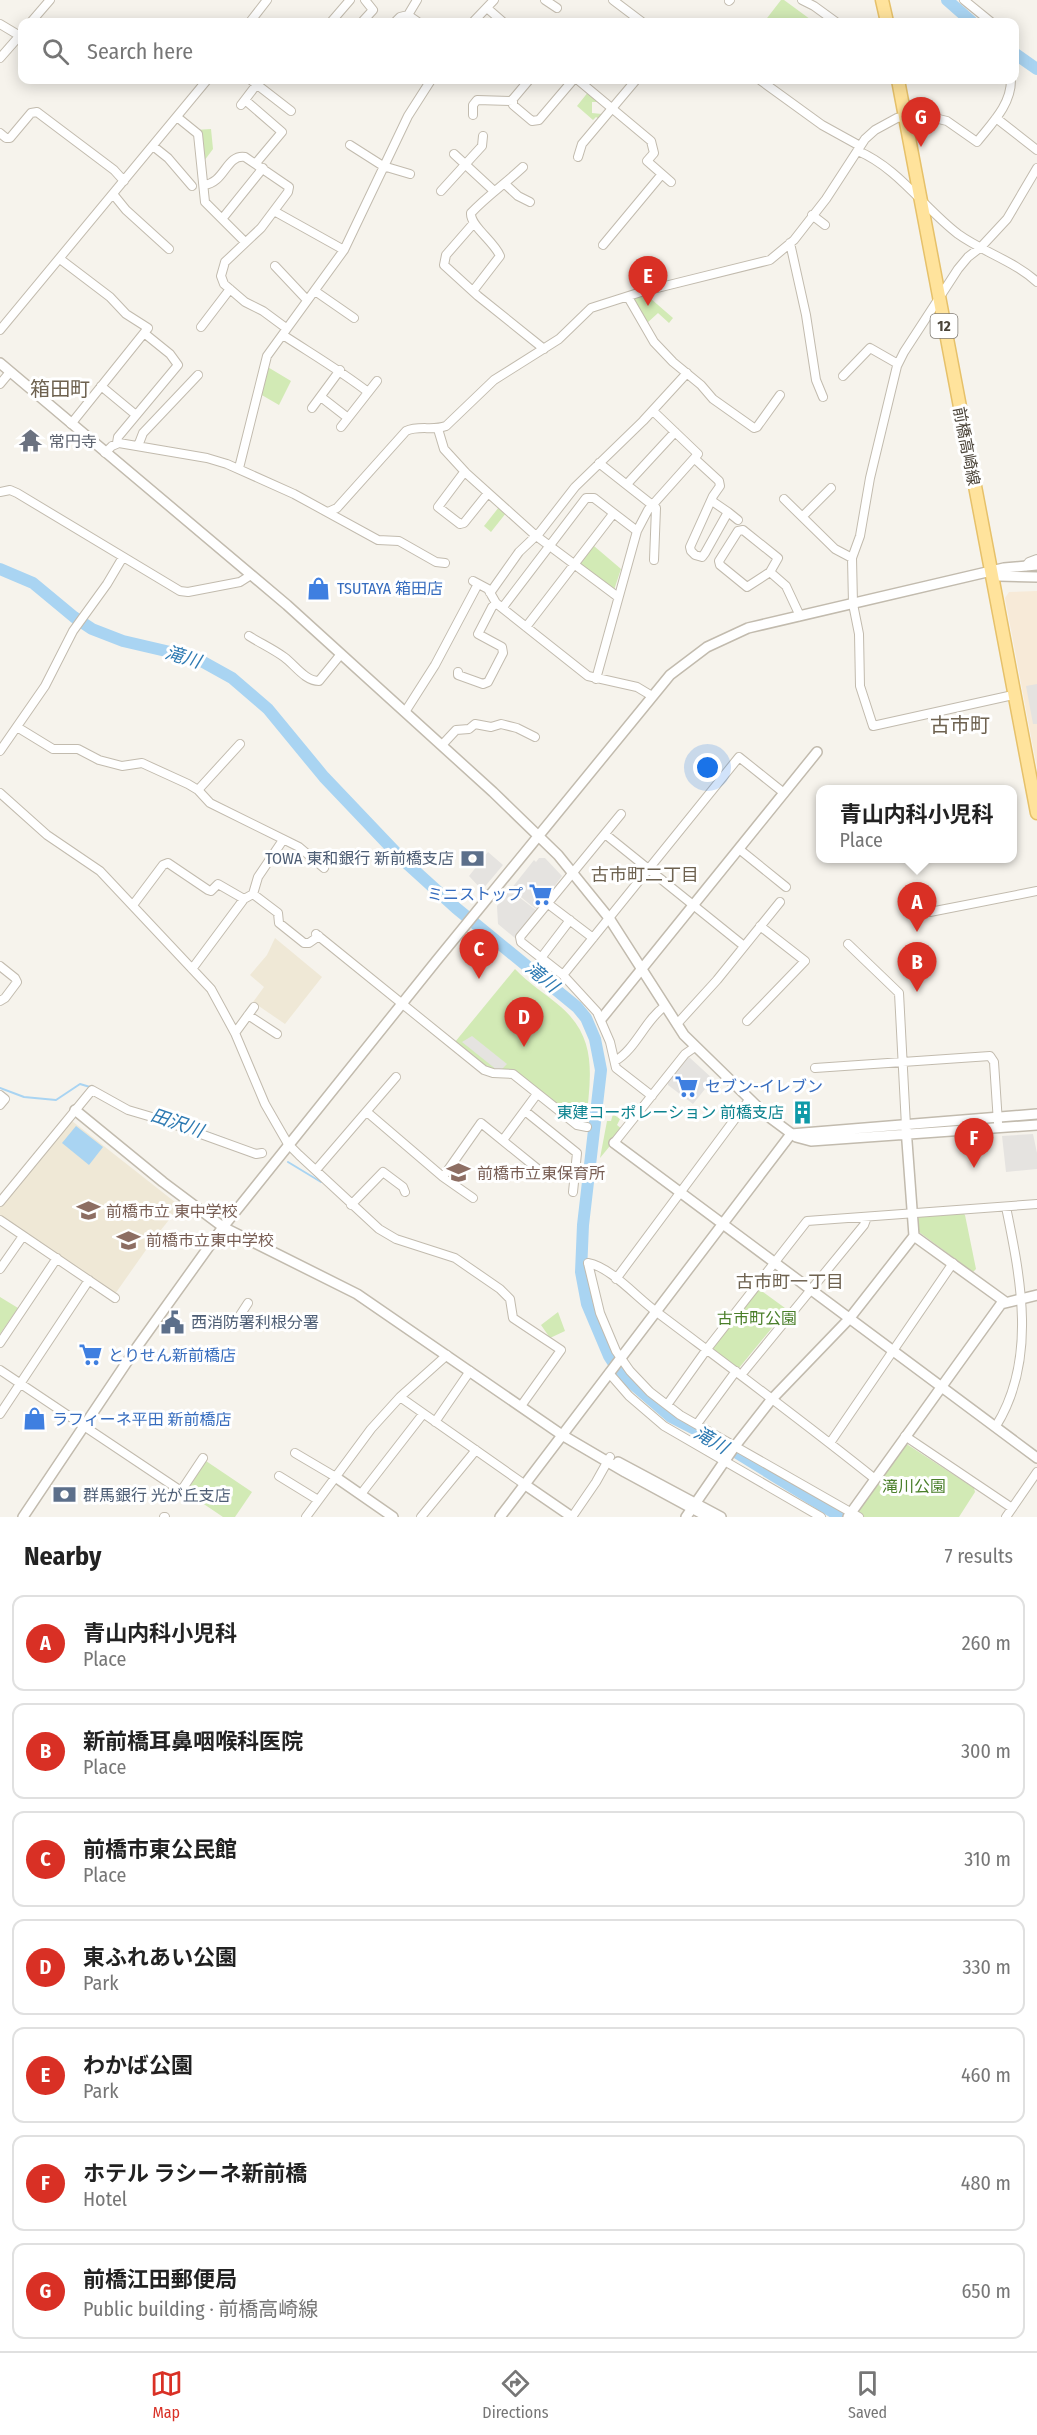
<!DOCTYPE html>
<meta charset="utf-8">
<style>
:root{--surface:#fff;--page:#f2f2f2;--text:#222;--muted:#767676;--line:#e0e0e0;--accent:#d93025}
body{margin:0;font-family:"Fira Sans Condensed","Noto Sans JP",sans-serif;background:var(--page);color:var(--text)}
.you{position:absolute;left:708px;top:768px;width:21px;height:21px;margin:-15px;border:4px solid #fff;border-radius:50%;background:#1a73e8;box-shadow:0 0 0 9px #1a73e833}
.badge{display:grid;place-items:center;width:39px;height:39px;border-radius:50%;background:var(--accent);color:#fff;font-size:20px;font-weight:700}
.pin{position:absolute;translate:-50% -50px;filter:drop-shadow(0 2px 3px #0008)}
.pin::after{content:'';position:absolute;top:32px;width:21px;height:18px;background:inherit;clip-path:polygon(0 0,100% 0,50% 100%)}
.popup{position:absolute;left:816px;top:785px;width:201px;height:78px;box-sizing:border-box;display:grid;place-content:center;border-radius:12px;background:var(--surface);filter:drop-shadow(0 2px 4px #0005);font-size:20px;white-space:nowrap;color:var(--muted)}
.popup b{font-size:22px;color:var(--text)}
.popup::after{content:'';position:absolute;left:50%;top:100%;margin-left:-12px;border:12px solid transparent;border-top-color:var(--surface)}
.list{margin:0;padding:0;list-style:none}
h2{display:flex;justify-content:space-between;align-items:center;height:78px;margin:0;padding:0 24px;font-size:26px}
h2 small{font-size:20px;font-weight:400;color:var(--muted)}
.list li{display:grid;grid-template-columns:39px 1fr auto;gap:18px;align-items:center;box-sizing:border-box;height:96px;margin:0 12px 12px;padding:0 12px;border:2px solid var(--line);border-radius:12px}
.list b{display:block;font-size:22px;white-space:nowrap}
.list p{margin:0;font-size:20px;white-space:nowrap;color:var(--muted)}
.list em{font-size:20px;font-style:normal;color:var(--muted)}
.icon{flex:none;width:33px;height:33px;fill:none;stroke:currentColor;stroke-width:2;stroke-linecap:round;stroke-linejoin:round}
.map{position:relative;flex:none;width:1037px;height:1517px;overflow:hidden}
.search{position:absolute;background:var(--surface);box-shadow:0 3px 15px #0003;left:18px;right:18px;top:18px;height:66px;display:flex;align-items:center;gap:15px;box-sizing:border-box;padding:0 21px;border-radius:12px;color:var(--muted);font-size:22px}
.sheet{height:834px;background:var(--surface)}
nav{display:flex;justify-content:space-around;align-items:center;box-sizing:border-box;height:84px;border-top:2px solid var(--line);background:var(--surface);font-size:16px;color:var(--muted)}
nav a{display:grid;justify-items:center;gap:3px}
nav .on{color:var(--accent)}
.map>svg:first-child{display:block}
</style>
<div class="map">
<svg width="1037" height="1517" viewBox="0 0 1037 1517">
<rect width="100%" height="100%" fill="#f6f3ec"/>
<path fill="#f7ead8" d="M 1037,591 L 1037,768 L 1005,598 L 1009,592 Z"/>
<path fill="#efe8d6" d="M 275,938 L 322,977 L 285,1024 L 253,1002 L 264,987 L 250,975 L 267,955 Z
M 69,1121 L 72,1121 L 180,1206 L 153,1240 L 115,1294 L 0,1216 L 0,1206 Z"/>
<path fill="#d2eab5" d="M 781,0 L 784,0 L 814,22 L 764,22 Z
M 589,91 L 601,102 L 592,102 L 592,113 L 602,114 L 599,119 L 596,117 L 593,120 L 577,106 Z
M 211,129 L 213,149 L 204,161 L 195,130 Z
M 649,293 L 650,298 L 673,318 L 669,323 L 658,313 L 646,324 L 633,298 Z
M 266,366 L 291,381 L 279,405 L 260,394 Z
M 499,507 L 506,513 L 491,532 L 484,526 Z
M 594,546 L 621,569 L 614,590 L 579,566 L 579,562 Z
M 515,969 C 528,983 546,994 561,1007 C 599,1040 590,1079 586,1123 L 582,1125 L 515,1072 L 485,1067 L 455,1042 Z
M 613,1114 L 620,1119 L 617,1125 L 623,1130 L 600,1158 L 607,1121 L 611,1121 Z
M 962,1212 L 965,1215 L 976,1269 L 973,1272 L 919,1232 L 918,1219 L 920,1216 Z
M 755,1289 L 759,1289 L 785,1308 L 785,1312 L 739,1368 L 736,1368 L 712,1351 L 712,1347 Z
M 0,1297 L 18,1308 L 0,1334 Z
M 558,1312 L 565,1331 L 550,1338 L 541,1325 Z
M 905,1443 L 974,1488 L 975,1492 L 959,1517 L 863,1517 L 857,1514 L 857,1512 Z
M 206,1461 L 252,1492 L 235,1517 L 223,1517 L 186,1492 Z"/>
<path fill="#e5e3e0" d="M 1037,684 L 1037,724 L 1033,724 L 1026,686 Z
M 488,852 L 503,865 L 482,890 L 469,876 Z
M 539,858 L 545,858 L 562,876 L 537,910 L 511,889 L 534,860 L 536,862 Z
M 510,890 L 537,911 L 515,938 L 498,924 L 497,906 Z
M 472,1036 L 507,1064 L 501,1070 L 497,1070 L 462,1042 Z
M 686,1057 L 689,1057 L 713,1079 L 693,1104 L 668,1085 L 668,1080 Z
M 1033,1134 L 1037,1153 L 1037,1169 L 1006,1172 L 1002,1136 Z"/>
<path fill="#a9d4f2" d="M 76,1126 L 103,1147 L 89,1165 L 62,1143 Z"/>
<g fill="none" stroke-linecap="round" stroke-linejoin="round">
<path stroke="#a9d4f2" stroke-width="2" d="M 0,1088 L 24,1097 L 56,1100 L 80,1084 L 90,1087
M 160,1115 L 225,1139
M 288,1162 L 321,1182"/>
<path stroke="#a9d4f2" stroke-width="12" d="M 947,0 L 972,22
M 1014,53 L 1037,69
M 0,569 L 33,583 L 74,617 L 92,629 L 123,641 L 196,658 L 232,678 L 268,709 L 324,777 L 402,859 L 456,908 L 577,1007 L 586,1018 L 595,1039 L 601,1070 L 583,1225 L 581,1272 L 587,1304 L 609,1356 L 620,1373 L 671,1417 L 716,1440 L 841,1517"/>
<defs>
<path id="minor" d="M 417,0 L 408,15 L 418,22
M 545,0 L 557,8
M 613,0 L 642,22
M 802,0 L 814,6 L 836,22
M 964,0 L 991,22
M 729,1 L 730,0
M 487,8 L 503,22
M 31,22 L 50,0
M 250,22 L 267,0
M 331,22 L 350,0
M 362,22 L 373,10 L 365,0
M 395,22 L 400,17 L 408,15
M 473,22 L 494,0
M 0,24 L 20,36
M 0,58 L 22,33
M 251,80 L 291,111
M 529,80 L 513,99 L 513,105 L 532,121 L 539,120 L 573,80
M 578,80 L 651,141 L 654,153 L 647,161 L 671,182
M 760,80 L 822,125 L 860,146
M 245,100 L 282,132 L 256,163
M 241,105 L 257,84
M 473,115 L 473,105 L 477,100 L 513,101
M 177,117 L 198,134 L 205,202 L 245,242
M 996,118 L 1037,150
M 0,133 L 6,138 L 10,138 L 31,113 L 37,112 L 114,170 L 124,181
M 350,145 L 383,166 L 410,174
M 153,146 L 168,158 L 192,186
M 858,151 C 898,168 924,208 958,234 C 983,252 1014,261 1037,282
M 454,154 L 494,191
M 578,157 L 582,144 L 636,80
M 505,184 L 518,196 L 530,202
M 204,185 C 225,183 226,154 245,157 L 289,187 L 288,192 L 261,228 L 225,262 L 221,276 L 224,284 L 245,302 L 263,311 L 286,328
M 441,191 L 482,146 L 483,136
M 113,194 L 126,210 L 169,249
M 274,211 L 344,250
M 812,215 L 825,225
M 222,219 L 263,168
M 473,224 L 446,255 L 444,265 L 478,296 L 544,349
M 790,243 L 806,315 L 816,380 L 823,397
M 603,245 L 662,174
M 60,259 L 110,297 L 126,314 L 148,328 L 71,424
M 275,266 L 307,300
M 315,291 L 354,318
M 473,291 L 500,256 C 494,241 470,226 471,213 C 487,196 506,183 523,167
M 628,297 L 654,342 L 673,362 L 701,385 L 713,399 L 754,428 L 757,427 L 780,395
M 201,327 L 230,289
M 0,330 L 207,80
M 283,335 C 312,354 341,371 368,392
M 843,376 L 870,348 L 898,364
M 0,384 L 10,372
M 101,386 L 136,415
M 321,397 L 348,418
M 312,408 L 340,370
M 341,427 L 377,381
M 438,429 L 444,449 L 466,473 L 535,535 L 618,597
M 117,443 L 118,437 L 178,365 L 170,354 L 144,333
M 138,446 L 143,433 L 198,375
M 105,453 L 112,446 L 119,443 L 207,458 L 227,464 L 294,494 L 378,540 L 399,541 L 436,562 L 445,563
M 695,459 L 719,481 L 720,486 L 713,496 L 690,547 L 691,551 L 695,555 L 702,557 L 705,553 L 728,512 L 712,501
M 599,463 L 656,508 L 654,560
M 239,468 L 267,356 L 344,250 L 408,116 L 431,80
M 466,473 L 462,475 L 438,507 L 460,524 L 464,523 L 488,493
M 627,484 L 675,432
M 0,492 L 10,490 L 17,493 L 180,591 L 188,592 L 240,582 L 251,575
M 784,499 L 835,549 L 852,558
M 328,512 L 337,508 L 406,431 C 419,425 433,431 446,426 L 494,380 L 559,339 L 591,308 L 641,292 L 770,260 L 794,240 L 826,199 L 865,139 L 875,130 L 897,118 L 918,114 L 947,121 L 977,142 C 992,123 1011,105 1011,80
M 728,512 L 738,520
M 803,516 L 831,488
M 1026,566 L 1029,562 L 1037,559
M 770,572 L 778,558 L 743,530 L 738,531 L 719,561 L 720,565 L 747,587 L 770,572 L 786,586 L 800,616
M 473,581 L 488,589 L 496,603 L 588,676 L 637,687 L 652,696
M 490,593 L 519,552 L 540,532 L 575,487 L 643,421 L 687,373
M 503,607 L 586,498 L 594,498 L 637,531
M 526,627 L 613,514
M 249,636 C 260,643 273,649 284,657 C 295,665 305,681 319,681 L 341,654
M 458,672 L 458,675 L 483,684 L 488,682 L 503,653 L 502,647 L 478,634 L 492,607 L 496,603
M 596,679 L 637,531 L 648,510 L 698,454 L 653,411
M 1013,695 L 873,726 L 860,686 L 859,634 L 853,604 L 852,558 L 860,536 L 870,478 L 897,366 L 904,352 L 958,269 L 968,257 L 981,247 L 1007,219 L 1037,168
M 405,712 L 435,665 L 478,584
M 17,727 L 53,749 L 78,749 L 99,760 L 122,766 L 142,763 L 188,784 L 198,790 L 210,803 L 299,847 L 324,868
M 442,745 L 456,730 L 469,729 L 475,724 L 491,727 L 501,724 L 517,728 L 535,737
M 0,751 L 45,686 L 73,631 L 107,584 L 123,557
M 198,790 L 240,744
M 0,793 L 47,835 L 100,871 L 211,989 L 235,1033 L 265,1104 L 288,1144 L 299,1155 L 379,1229 L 396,1239 L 455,1258 L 500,1289 L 510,1299 L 513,1318 L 561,1350 L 521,1406
M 621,814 L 520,937 L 521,942 L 563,975 L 597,1012 L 610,1042 L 616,1068 L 652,1096
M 605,834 L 744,946
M 739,849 L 786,887
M 253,894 L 278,913 L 279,923 L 304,943 L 309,943 L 319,936
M 547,903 L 593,938
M 133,905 L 163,865 L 168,863 L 208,890 L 211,891 L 218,884 L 244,899
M 930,912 L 1037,891
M 316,934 L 484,1070 L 493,1073 L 513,1074 L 577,1125 L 587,1127
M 848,944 L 899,993 L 906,1126
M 541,958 L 570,920
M 0,966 L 15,978 L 17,982 L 5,998 L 0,1001
M 192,969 L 244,899 L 253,894 L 258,877 L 283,840
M 563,975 L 739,757 L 784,793
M 248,1015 L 277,1034
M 747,1021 L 805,961 L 760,926
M 677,1024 L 717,980 L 780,902
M 235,1033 L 254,1007
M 615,1061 C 636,1049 645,1020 665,1006
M 815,1068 L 990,1056 L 994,1062 L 998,1123
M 0,1095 L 5,1099 L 0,1105
M 525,1111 L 577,1153 L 573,1192
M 367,1112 L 443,1177 L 473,1198
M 503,1140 L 537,1094
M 614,1143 L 685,1054 L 695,1047
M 316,1170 L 396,1077
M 443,1177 L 481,1123 L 539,1170 L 538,1175
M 0,1202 L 92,1090 L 128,1110 L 162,1120 L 256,1154 L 262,1153
M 351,1205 L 383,1172 L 403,1187 L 405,1192
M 0,1220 L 115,1298
M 588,1263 L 600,1313 L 616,1351 L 630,1371 L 650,1392 L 680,1415 L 859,1517
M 588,1263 C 611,1267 638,1299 658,1313 C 731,1368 804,1422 875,1479
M 0,1269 L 23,1236
M 616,1279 L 749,1100
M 235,1323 L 248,1303
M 0,1343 L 57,1258
M 0,1370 L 181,1491 L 203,1458
M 609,1373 L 629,1396 L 664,1426 L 821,1517
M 741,1375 L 864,1225 L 867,1217
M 400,1397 L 524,1484
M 667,1405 L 707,1349 L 807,1221 L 1037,1204
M 0,1414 L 89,1280
M 435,1422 L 470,1371
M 697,1424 L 736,1371
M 996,1426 C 1037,1360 1021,1280 1006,1207
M 905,1436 L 1012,1508
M 830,1443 L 953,1263
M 295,1453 L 334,1476
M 279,1476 L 318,1500
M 361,1494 L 423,1414
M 164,1517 L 165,1517
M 306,1517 L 371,1429 L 400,1397 L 447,1355
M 421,1517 L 476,1450
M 572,1517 L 596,1482 L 610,1457
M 1006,1517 L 1037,1472"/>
<path id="tertiary" d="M 0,363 L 287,605 L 493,792 L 558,855 L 609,918 L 684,1035 L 765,1114 L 796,1137 L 811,1141 L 1037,1125
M 990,572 L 999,576 L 1037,577
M 602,1018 L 817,752
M 75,1110 L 163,1182 L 223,1227 L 357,1294 L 562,1435 L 625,1472 L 708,1517
M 614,1143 L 1037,1458
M 914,1236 L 1004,1301
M 618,1462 L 721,1517
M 334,1476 L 393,1517
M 524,1484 L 572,1517
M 23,1517 L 137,1347 L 223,1227 L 437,960 L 670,675 L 707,647 L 748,628 L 1004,568 L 1037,565
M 500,1517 L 791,1134 L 1037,1114
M 686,1517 L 735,1446 L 771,1400 L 849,1319 L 914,1236 L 906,1128
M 848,1517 L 1001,1304 L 1037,1295"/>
<path id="primary" d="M 882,0 L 887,22
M 898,80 L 1037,813"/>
</defs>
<use href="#minor" stroke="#c2bbae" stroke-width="10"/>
<use href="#tertiary" stroke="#c2bbae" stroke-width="12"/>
<use href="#primary" stroke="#e6c16a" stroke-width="15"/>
<use href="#minor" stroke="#fff" stroke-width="8"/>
<use href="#tertiary" stroke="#fff" stroke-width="9"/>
<use href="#primary" stroke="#ffe39c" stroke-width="12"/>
</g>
<defs>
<symbol id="temple-bare" viewBox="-9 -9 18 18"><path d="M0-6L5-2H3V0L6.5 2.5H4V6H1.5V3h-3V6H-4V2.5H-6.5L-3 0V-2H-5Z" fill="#6b7280" stroke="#fff" stroke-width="2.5" paint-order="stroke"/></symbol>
<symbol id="shop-bare" viewBox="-9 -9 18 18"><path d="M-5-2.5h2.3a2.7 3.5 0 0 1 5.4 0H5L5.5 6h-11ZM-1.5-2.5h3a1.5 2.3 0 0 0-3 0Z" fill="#3f7fe0" stroke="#fff" stroke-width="2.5" paint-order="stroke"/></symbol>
<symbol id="bank-bare" viewBox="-9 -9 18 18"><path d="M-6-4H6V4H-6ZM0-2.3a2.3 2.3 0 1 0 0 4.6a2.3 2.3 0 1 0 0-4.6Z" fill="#5c6f8a" stroke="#fff" stroke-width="2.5" paint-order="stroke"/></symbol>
<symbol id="supermarket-bare" viewBox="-9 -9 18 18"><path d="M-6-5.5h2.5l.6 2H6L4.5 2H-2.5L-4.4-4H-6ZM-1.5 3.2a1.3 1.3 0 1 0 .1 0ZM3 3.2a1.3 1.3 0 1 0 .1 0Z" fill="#3f7fe0" stroke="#fff" stroke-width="2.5" paint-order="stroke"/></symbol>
<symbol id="building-bare" viewBox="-9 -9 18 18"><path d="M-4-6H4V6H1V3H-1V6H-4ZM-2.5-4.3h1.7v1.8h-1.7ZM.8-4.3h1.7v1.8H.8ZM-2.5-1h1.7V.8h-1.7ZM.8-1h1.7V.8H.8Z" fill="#0f9aa8" stroke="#fff" stroke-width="2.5" paint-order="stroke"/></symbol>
<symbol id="school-bare" viewBox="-9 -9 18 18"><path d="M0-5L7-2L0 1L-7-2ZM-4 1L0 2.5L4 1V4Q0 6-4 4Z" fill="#8d6e63" stroke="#fff" stroke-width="2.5" paint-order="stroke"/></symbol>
<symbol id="civic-bare" viewBox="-9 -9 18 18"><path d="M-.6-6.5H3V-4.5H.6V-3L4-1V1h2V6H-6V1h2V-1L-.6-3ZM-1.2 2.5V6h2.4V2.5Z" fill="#5c6f8a" stroke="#fff" stroke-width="2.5" paint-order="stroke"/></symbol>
</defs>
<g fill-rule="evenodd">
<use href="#temple-bare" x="14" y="424" width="33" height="33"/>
<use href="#shop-bare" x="302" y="572" width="33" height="33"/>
<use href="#bank-bare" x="456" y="842" width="33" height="33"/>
<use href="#supermarket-bare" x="524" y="878" width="33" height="33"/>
<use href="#supermarket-bare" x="670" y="1070" width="33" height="33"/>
<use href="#building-bare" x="786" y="1096" width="33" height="33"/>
<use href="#school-bare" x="442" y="1156" width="33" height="33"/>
<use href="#school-bare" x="72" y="1194" width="33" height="33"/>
<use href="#school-bare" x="112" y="1224" width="33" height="33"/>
<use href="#civic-bare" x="156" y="1306" width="33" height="33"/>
<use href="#supermarket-bare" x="74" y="1338" width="33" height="33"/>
<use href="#shop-bare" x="18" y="1402" width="33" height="33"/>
<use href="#bank-bare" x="48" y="1478" width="33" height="33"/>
</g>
<g text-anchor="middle" stroke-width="6" stroke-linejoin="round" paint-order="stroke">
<rect fill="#fff" stroke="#817c74" stroke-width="1.5" x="930.5" y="314" width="27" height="24" rx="4.5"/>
<g font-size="15" font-weight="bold" fill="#4b4439">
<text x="944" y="331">12</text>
</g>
<g font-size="16" fill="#5b616d" stroke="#fff" text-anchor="start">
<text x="49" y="447">常円寺</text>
</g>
<g font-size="16" fill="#4b4439" stroke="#fff">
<text transform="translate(967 446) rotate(79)" y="6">前橋高崎線</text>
</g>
<g font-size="16" fill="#366cbe" stroke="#fff" text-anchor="start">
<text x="337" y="594">TSUTAYA 箱田店</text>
<text x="523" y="900" text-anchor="end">ミニストップ</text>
<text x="705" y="1092">セブン-イレブン</text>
<text x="108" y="1361">とりせん新前橋店</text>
<text x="52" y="1425">ラフィーネ平田 新前橋店</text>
</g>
<g font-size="16" fill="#4e5e75" stroke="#fff" text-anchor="start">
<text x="454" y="864" text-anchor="end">TOWA 東和銀行 新前橋支店</text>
<text x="191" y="1328">西消防署利根分署</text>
<text x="83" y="1501">群馬銀行 光が丘支店</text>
</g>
<g font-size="16" fill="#0d838f" stroke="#fff" text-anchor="end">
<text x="784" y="1118">東建コーポレーション 前橋支店</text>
</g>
<g font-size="16" fill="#785e54" stroke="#fff" text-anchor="start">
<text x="477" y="1179">前橋市立東保育所</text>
<text x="106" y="1217">前橋市立 東中学校</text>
<text x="146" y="1246">前橋市立東中学校</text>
</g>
<g font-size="16" fill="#4a7f2a" stroke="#fff">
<text x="757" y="1324">古市町公園</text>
<text x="914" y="1492">滝川公園</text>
</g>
<g font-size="18" font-style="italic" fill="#2e7ab2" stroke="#fff">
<text transform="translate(183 657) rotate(17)" y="6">滝川</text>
<text transform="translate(542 977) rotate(40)" y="6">滝川</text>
<text transform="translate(177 1123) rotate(19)" y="6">田沢川</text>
<text transform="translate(711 1440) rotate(30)" y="6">滝川</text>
</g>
<g font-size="18" fill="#6e6250" stroke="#fff">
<text x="645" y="881">古市町二丁目</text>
<text x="790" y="1288">古市町一丁目</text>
</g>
<g font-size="20" fill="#6e6250" stroke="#fff">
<text x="60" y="396">箱田町</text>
<text x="960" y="732">古市町</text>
</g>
</g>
</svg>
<div class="you"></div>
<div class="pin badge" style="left:917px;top:932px">A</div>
<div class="popup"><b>青山内科小児科</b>Place</div>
<div class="pin badge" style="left:917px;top:992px">B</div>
<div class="pin badge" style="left:479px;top:979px">C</div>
<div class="pin badge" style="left:524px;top:1047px">D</div>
<div class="pin badge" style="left:648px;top:306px">E</div>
<div class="pin badge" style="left:974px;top:1168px">F</div>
<div class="pin badge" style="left:921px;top:147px">G</div>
<div class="search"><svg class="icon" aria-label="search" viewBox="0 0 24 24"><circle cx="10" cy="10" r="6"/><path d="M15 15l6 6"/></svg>Search here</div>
</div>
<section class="sheet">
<h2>Nearby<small>7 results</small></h2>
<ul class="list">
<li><span class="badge">A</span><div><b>青山内科小児科</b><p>Place</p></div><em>260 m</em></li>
<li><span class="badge">B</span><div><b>新前橋耳鼻咽喉科医院</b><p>Place</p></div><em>300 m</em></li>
<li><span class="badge">C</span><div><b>前橋市東公民館</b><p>Place</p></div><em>310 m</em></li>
<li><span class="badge">D</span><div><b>東ふれあい公園</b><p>Park</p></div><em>330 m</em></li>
<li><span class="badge">E</span><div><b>わかば公園</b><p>Park</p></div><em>460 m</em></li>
<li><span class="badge">F</span><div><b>ホテル ラシーネ新前橋</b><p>Hotel</p></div><em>480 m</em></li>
<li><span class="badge">G</span><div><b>前橋江田郵便局</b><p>Public building · 前橋高崎線</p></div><em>650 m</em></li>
</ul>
</section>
<nav>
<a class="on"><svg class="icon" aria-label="map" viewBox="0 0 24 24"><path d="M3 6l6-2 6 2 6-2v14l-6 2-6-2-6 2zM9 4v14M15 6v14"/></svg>Map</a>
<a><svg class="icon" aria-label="directions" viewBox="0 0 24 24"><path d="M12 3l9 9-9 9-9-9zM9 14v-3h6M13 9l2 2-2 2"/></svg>Directions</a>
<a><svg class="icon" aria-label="saved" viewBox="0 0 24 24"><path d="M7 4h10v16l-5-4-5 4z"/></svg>Saved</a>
</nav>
